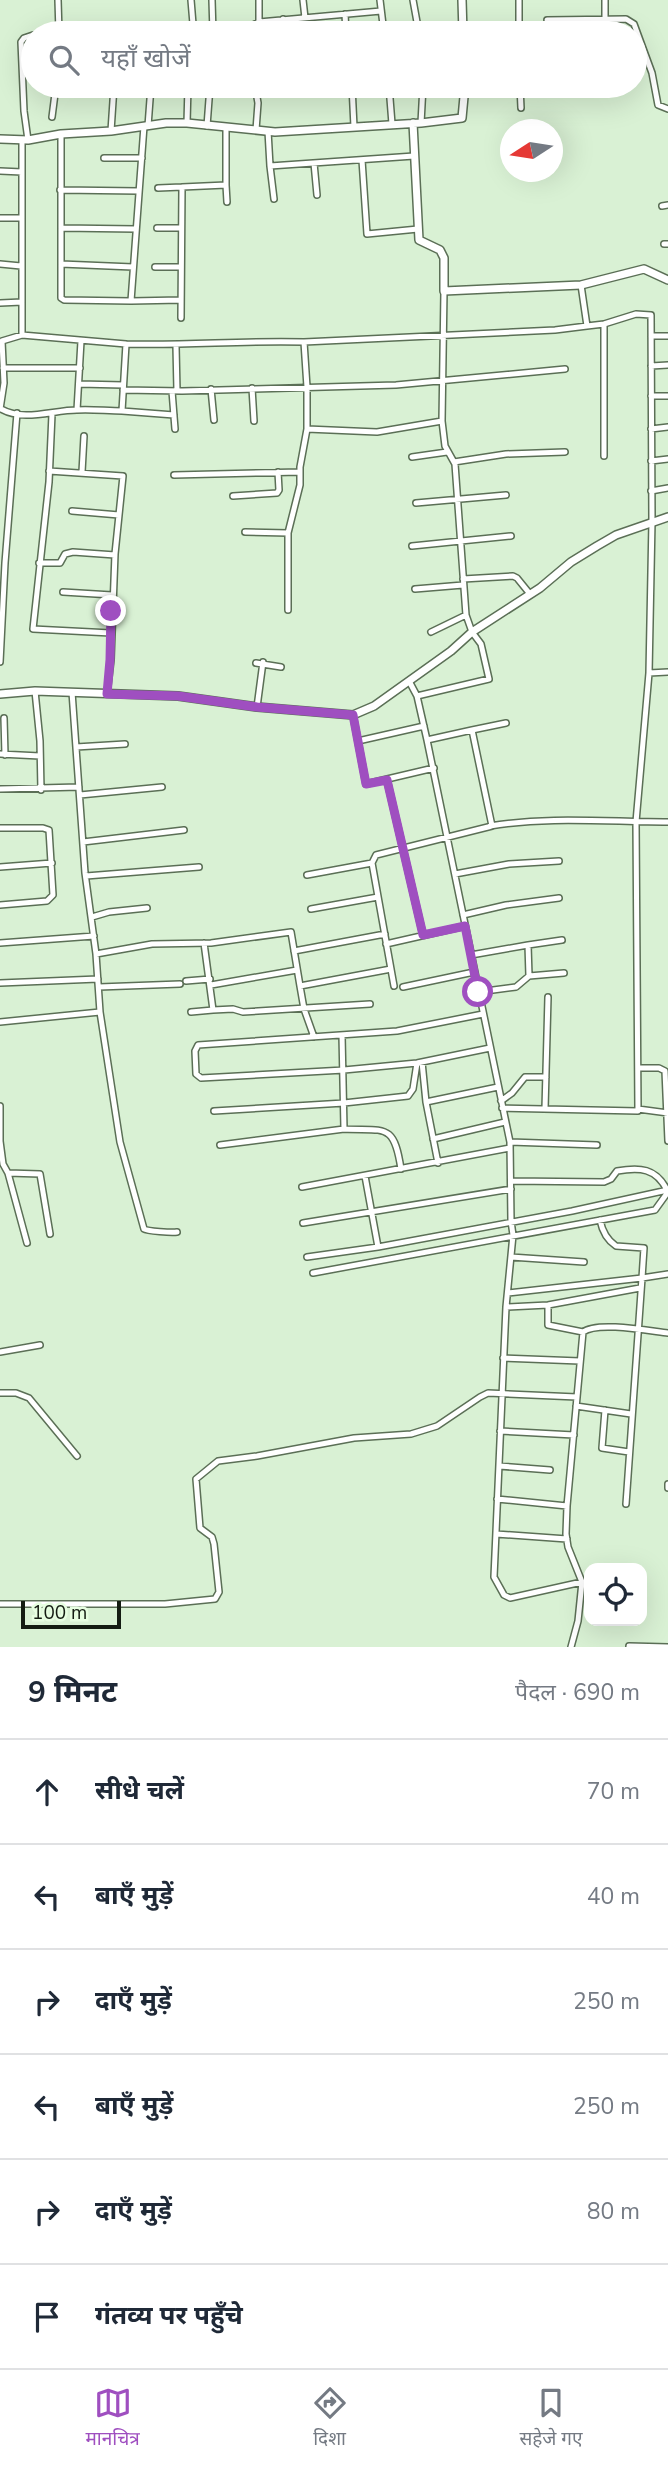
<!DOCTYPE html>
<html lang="hi">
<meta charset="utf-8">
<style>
:root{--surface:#fff;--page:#f2f2f3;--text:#1f2937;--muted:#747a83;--line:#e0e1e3;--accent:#9f4fc0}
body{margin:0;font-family:"Nunito Sans","Noto Sans Devanagari",sans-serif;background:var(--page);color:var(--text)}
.controls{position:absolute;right:21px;bottom:21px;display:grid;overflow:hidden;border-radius:14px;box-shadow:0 7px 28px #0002}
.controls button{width:63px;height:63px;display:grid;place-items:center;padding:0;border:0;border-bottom:2px solid var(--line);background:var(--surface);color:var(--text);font:35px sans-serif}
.compass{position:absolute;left:500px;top:119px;width:63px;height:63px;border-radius:50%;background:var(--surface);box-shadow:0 7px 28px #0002;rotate:258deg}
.scale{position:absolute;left:21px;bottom:18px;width:100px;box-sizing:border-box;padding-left:7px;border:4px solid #141c12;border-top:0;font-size:19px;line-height:24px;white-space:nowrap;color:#141c12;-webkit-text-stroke:5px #e7fee1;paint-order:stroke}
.stop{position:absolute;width:21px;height:21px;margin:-16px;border:5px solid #9f4fc0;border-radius:50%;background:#fff}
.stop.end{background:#9f4fc0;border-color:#fff;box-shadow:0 2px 7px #0008}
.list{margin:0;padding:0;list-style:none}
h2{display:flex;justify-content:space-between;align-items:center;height:91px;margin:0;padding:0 28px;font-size:30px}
h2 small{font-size:23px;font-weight:400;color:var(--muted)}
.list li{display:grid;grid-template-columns:46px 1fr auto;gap:21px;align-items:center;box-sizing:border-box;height:105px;padding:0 28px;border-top:2px solid var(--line)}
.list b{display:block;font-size:26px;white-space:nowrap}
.list em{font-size:23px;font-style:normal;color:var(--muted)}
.icon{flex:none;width:38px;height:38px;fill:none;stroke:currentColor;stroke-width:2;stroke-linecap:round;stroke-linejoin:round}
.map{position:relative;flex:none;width:668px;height:1647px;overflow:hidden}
.search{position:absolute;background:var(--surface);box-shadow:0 7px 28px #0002;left:21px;right:21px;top:21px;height:77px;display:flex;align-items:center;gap:18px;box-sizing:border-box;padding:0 24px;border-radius:38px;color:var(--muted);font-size:26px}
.sheet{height:721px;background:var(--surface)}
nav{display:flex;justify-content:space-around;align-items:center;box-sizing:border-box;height:98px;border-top:2px solid var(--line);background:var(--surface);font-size:19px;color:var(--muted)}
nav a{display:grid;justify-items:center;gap:4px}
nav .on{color:var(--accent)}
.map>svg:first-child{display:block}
</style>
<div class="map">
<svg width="668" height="1647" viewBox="0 0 668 1647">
<rect width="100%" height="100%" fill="#d9f1d4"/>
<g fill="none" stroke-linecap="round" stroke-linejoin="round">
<defs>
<path id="street" d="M 58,0 L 59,33
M 212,0 L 213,33
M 303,0 L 305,18
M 380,0 L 384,33
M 413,0 L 419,33
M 519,0 L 519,33
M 345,14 L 346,33
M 283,19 L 285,33
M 605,19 L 605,0
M 547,20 L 626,19 L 634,24 L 652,73 L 658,105 L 668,109
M 259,22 L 381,11
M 213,28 L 249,27
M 103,33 L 117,33
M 117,33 L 190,30 L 193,24 L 191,0
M 250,33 L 249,27 L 259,22 L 259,0
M 255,86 L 258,103 L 256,130
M 352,86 L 354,127
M 389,86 L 392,124
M 520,86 L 521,108
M 314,87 L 330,86
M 52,117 L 56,86
M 187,123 L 188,86
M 421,123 L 423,86
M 148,126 L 151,86
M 207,126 L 210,86
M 111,131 L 114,86
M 268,131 L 270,166 L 414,156
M 61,134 L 61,298 L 64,300 L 131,301 L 144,126
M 28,140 L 24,111 L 21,42 L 24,38 L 33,35
M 104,158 L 142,158
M 362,160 L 367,234 L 418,229
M 314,163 L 317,195
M 270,166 L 274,199
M 0,171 L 22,172
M 226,185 L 227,202
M 158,188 L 182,187
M 60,190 L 139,191
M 662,206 L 668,205
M 0,218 L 22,218
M 61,228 L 136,229
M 157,228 L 180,228
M 664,244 L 668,244
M 0,264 L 21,266
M 61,264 L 133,267
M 155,267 L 180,267
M 131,301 L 181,300
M 0,303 L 22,302
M 181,318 L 182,187 L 226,185 L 226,127
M 22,335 L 126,344
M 651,336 L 668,336
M 304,342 L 307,387 L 307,429
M 176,346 L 177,391
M 651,366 L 668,365
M 3,368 L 80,368
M 79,384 L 123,385
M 252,388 L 254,421
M 211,389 L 214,420
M 123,390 L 182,391 L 396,385 L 565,369
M 172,391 L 175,429
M 651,396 L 668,396
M 0,409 L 4,383 L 2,341 L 22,335 L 22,140
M 1,409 C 24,422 53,410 77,410 C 92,409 107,411 122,411 L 126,344 C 185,346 245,340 304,342 L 555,330 L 587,326
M 77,410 L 81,341
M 122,411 L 174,415
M 52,414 L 49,482 L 33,629 L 111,633
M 651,429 L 668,427
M 604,456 L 604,324
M 412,457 L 447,452
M 651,461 L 668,459
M 454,462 L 506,454 L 565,452
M 49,471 L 123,476 L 115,554 L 111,660 L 107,694
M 82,472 L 84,436
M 174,475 L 300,472
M 651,491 L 668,488
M 233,496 L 277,493 L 279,490 L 278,472
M 416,503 L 506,495
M 72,511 L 119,515
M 245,532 L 288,533
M 412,546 L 511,536
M 39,563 L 60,563 L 65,554 L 73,552 L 115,555
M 463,579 L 513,576 L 517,578 L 530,594
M 415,589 L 463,585
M 63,592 L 112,595
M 288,610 L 288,533 L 300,485 L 300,467 L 307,429 L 377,432 L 442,421
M 431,632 L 466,615
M 0,662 L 5,563 L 17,413
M 256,663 L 281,667
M 649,673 L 668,672
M 409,681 L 417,696 L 427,740 L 510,1142 L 511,1221 L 513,1235 L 506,1307 L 494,1577 L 504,1595 L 510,1598 L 582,1582
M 35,691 L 40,741 L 41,790
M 72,692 L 85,873 L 96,954 L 100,1012 L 120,1142 L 144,1229 C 147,1231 172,1233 177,1232
M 417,696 L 489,679 L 481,644 L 472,632 L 466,615 L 455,464 L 445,446 L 442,421 L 444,291
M 257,707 L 263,662
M 353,715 L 366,784 L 434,768
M 4,718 L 5,755
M 472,730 L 506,723
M 358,741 L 424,726
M 76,747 L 125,744
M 0,754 L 40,756
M 387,780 L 423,935
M 0,789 L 79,787
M 80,795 L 162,787
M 490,826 C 548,816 609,822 668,822
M 0,828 L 43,828 L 49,830 L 53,895 L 47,901 L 0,905
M 83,842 L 184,830
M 0,867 L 52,863
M 455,874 L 509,864 L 559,861
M 307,875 L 372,863
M 86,876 L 199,867
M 311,909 L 378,897
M 463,915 L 506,905 L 559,898
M 92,917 L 109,912 L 147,908
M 0,943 L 94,936
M 204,943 L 213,1010 L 233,1009 L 243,1012 L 370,1004
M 386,944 L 465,926
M 528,945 L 562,940
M 294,951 L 385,934
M 96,954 L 152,944 L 211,943 L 291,932 L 300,986 L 391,969
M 471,955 L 528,945 L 529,976 L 516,987 L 478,992
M 529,976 L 564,973
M 186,981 L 210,979
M 0,983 L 98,979
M 211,985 L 297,970
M 300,986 L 304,1009 L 314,1037
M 394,986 L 372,863 L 376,855 L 492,826 L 472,730 L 427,740
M 99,987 L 180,984
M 403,987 L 474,972
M 191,1012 L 213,1010
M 483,1014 L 397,1031 L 198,1045 L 195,1051 L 196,1074 L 201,1078 L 344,1070 L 417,1063 L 490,1048
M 0,1022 L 100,1012
M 342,1035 L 344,1129 C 385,1131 394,1122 401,1169
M 422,1062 L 426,1102 L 438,1163
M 639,1068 L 659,1068 L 665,1071 L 668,1141
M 501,1101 L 512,1093 L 525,1077 L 546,1077
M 426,1102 L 498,1087
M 0,1106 L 0,1141 L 3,1164 L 8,1173 L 27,1243
M 502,1108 L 638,1111 L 636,822 L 649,673 L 652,521 L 651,315 L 636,314 L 604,324 L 587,326 L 581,285
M 545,1109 L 548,997
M 638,1109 L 668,1113
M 214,1111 L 344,1103 L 408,1096 L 413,1089 L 417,1063
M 433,1139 L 505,1122
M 510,1142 L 597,1145
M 220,1145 L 344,1129
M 8,1173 L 40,1174 L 50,1234
M 365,1176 L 378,1247
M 511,1181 L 604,1182 L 611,1179 L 617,1171 C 640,1167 656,1168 667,1190
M 302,1187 L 510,1148
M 303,1223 L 511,1189
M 307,1257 L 378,1247 L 572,1211 L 668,1190
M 511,1257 L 584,1262
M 313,1273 L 655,1210 L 668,1192
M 508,1293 L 642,1278 L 644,1248 L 616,1246 C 607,1240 602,1230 600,1220
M 548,1305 L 548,1325 L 583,1332
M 506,1307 L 548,1305 L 640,1288
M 0,1352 L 40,1345
M 503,1358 L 580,1361
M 0,1393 L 16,1393 L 29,1398 L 77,1456
M 576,1406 L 631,1414
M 605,1410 L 602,1448 L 629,1452
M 500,1431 L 574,1435
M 499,1466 L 550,1470
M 668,1488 L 668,1484
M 497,1499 L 567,1506
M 626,1504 L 642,1278 L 668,1274
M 496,1534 L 567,1539
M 0,1604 L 165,1604 L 215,1599 L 219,1592 L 214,1544 L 212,1537 L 200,1528 L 196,1479 L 218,1461 L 257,1456 L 354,1438 L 411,1434 L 437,1426 L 480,1397 L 488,1393 L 577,1397
M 629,1646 L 668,1647
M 571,1647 L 578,1621 L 582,1582 L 568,1547 L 566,1534 L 567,1506 L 583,1332 C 597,1321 650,1331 668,1333"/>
<path id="secondary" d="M 462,0 L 463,33
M 413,123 L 419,240 L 440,250 L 444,258 L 444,291 L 581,285 L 644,269 L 668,280
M 0,139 L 28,140 L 61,134 L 111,131 L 166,123 L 187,123 L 275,132 L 421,123 L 462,118 L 465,86
M 0,694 L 35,691 L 178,696 L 257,707 L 353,715 L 374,706 L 451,651 L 472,632 L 540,588 L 571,562 L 597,546 L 616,535 L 668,517"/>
</defs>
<use href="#street" stroke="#5b6f56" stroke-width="8"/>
<use href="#secondary" stroke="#5b6f56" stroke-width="10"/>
<use href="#street" stroke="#fff" stroke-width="5"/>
<use href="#secondary" stroke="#fff" stroke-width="7"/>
</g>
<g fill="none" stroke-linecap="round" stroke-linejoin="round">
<path stroke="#9f4fc0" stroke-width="9" d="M 111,611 L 110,660 L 107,694 L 178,696 L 257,707 L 353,715 L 366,784 L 387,780 L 423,935 L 465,926 L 478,992"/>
</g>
</svg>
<div class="controls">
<button><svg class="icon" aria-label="locate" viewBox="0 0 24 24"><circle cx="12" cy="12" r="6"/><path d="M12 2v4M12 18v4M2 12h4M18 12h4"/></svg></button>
</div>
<svg class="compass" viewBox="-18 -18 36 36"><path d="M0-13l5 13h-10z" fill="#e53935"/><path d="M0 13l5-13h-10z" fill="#747a83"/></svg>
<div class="scale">100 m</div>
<div class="stop" style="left:478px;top:992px"></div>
<div class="stop end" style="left:111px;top:611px"></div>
<div class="search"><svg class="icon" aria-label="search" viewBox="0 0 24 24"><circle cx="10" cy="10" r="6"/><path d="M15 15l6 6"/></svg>यहाँ खोजें</div>
</div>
<section class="sheet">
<h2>9 मिनट<small>पैदल · 690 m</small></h2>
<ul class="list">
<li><svg class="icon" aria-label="ahead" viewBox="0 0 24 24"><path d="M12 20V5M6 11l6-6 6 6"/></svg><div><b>सीधे चलें</b></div><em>70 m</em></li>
<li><svg class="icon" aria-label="left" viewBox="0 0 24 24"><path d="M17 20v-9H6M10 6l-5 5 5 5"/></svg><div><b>बाएँ मुड़ें</b></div><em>40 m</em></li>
<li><svg class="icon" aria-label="right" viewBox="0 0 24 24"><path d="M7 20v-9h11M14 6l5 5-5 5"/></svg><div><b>दाएँ मुड़ें</b></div><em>250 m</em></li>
<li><svg class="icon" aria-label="left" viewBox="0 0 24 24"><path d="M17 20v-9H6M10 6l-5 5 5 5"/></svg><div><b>बाएँ मुड़ें</b></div><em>250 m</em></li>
<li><svg class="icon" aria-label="right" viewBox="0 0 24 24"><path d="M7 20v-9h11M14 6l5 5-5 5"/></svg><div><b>दाएँ मुड़ें</b></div><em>80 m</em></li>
<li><svg class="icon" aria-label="arrive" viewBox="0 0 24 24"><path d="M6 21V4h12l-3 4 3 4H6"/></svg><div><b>गंतव्य पर पहुँचे</b></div></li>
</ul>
</section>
<nav>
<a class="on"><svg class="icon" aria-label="map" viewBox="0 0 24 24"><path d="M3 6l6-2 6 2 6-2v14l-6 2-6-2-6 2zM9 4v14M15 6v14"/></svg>मानचित्र</a>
<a><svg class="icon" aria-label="directions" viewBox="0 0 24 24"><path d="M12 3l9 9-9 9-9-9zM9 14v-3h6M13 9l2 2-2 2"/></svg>दिशा</a>
<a><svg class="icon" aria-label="saved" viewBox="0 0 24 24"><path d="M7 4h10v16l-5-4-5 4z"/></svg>सहेजे गए</a>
</nav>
